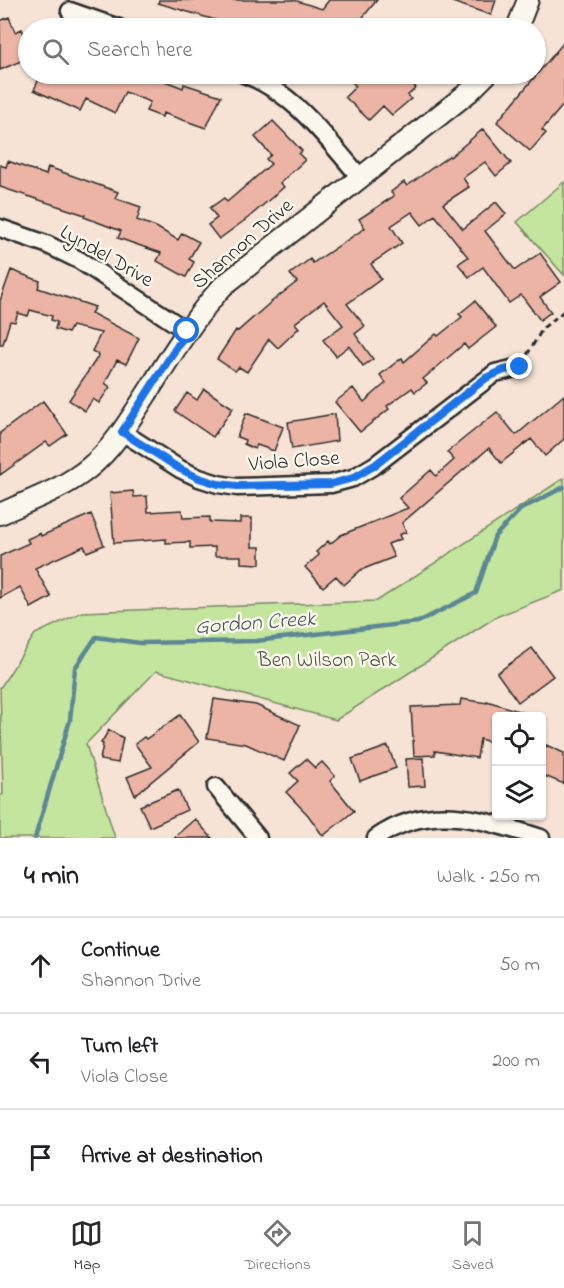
<!DOCTYPE html>
<meta charset="utf-8">
<style>
:root{--surface:#fff;--page:#f6f6f6;--text:#202124;--muted:#757577;--line:#e0e0e0;--accent:#2b2b2b}
body{margin:0;font-family:"Indie Flower",sans-serif;background:var(--page);color:var(--text)}
.controls{position:absolute;right:18px;bottom:18px;display:grid;overflow:hidden;border-radius:6px;box-shadow:0 2px 4px #0004}
.controls button{width:54px;height:54px;display:grid;place-items:center;padding:0;border:0;border-bottom:2px solid var(--line);background:var(--surface);color:var(--text);font:30px sans-serif}
.stop{position:absolute;width:18px;height:18px;margin:-14px;border:4px solid #1a73e8;border-radius:50%;background:#fff}
.stop.end{background:#1a73e8;border-color:#fff;box-shadow:0 2px 6px #0008}
.list{margin:0;padding:0;list-style:none}
h2{display:flex;justify-content:space-between;align-items:center;height:78px;margin:0;padding:0 24px;font-size:26px}
h2 small{font-size:20px;font-weight:400;color:var(--muted)}
.list li{display:grid;grid-template-columns:39px 1fr auto;gap:18px;align-items:center;box-sizing:border-box;height:96px;padding:0 24px;border-top:2px solid var(--line)}
.list b{display:block;font-size:22px;white-space:nowrap}
.list p{margin:0;font-size:20px;white-space:nowrap;color:var(--muted)}
.list em{font-size:20px;font-style:normal;color:var(--muted)}
.icon{flex:none;width:33px;height:33px;fill:none;stroke:currentColor;stroke-width:2;stroke-linecap:round;stroke-linejoin:round}
.map{position:relative;flex:none;width:564px;height:838px;overflow:hidden}
.search{position:absolute;background:var(--surface);box-shadow:0 2px 4px #0004;left:18px;right:18px;top:18px;height:66px;display:flex;align-items:center;gap:15px;box-sizing:border-box;padding:0 21px;border-radius:33px;color:var(--muted);font-size:22px}
.sheet{height:366px;background:var(--surface)}
nav{display:flex;justify-content:space-around;align-items:center;box-sizing:border-box;height:84px;border-top:2px solid var(--line);background:var(--surface);font-size:16px;color:var(--muted)}
nav a{display:grid;justify-items:center;gap:3px}
nav .on{color:var(--accent)}
.map>svg:first-child{display:block}
</style>
<div class="map">
<svg width="564" height="838" viewBox="0 0 564 838">
<rect width="100%" height="100%" fill="#f6e3d6"/>
<filter id="ink" filterUnits="userSpaceOnUse"><feTurbulence type="fractalNoise" baseFrequency=".0167" numOctaves="2"/><feDisplacementMap in="SourceGraphic" scale="12" xChannelSelector="R" yChannelSelector="G"/><feConvolveMatrix kernelMatrix="1 2 1 2 8 2 1 2 1" color-interpolation-filters="sRGB"/></filter>
<g filter="url(#ink)">
<path fill="#c4e59e" stroke="#788864" stroke-width="1.5" d="M 564,182 L 564,275 L 517,222 Z
M 564,478 L 564,590 L 496,617 L 336,720 L 156,671 L 86,744 L 115,838 L 0,838 L 0,796 L 3,794 L 0,688 L 35,634 L 82,612 L 377,601 Z"/>
<g fill="none" stroke-linecap="round" stroke-linejoin="round">
<path stroke="#5b8795" stroke-width="4.5" d="M 35,838 L 70,720 L 75,668 L 96,637 L 140,643 L 256,641 L 418,622 L 476,593 L 495,536 L 521,509 L 564,487"/>
</g>
<path fill="#ecb4a4" stroke="#2b2b2b" stroke-width="1.5" d="M 159,0 L 294,0 L 322,9 L 329,0 L 377,0 L 354,28 L 242,28 L 158,3 Z
M 452,0 L 496,0 L 491,15 L 452,2 Z
M 9,17 L 15,32 L 22,29 L 24,34 L 28,33 L 28,58 L 0,70 L 0,21 Z
M 564,42 L 564,104 L 542,130 L 546,133 L 530,151 L 497,122 Z
M 41,74 L 139,74 L 159,81 L 160,79 L 183,88 L 184,84 L 221,96 L 206,128 L 163,113 L 162,117 L 146,111 L 150,102 L 125,92 L 115,113 L 86,99 L 80,111 L 34,90 Z
M 360,74 L 419,74 L 410,81 L 416,88 L 408,95 L 411,99 L 392,115 L 383,106 L 369,120 L 345,97 L 356,86 L 352,82 Z
M 273,121 L 302,151 L 299,154 L 305,160 L 280,183 L 284,187 L 248,218 L 219,239 L 208,225 L 217,218 L 210,208 L 224,198 L 227,202 L 271,164 L 266,159 L 271,155 L 255,137 Z
M 483,129 L 511,163 L 496,176 L 485,162 L 463,178 L 469,187 L 443,204 L 463,229 L 496,202 L 506,214 L 485,231 L 515,270 L 540,253 L 561,282 L 540,297 L 551,312 L 540,320 L 521,295 L 509,303 L 483,267 L 469,277 L 458,264 L 468,257 L 435,215 L 422,225 L 412,212 L 391,226 L 402,243 L 371,264 L 381,279 L 347,304 L 365,326 L 355,334 L 373,359 L 363,366 L 349,346 L 336,356 L 323,340 L 343,325 L 324,301 L 295,323 L 299,328 L 278,348 L 269,339 L 247,372 L 239,367 L 235,371 L 217,359 L 236,330 L 238,331 L 271,302 L 297,282 L 290,274 L 310,259 L 313,263 L 365,228 L 359,219 L 394,196 L 391,192 L 404,182 L 407,186 L 449,156 L 450,157 Z
M 8,161 L 46,175 L 48,167 L 118,192 L 115,198 L 141,207 L 137,220 L 156,227 L 178,240 L 182,233 L 199,242 L 189,259 L 194,262 L 186,277 L 157,261 L 161,253 L 118,238 L 121,231 L 84,217 L 85,215 L 0,187 L 0,165 L 6,167 Z
M 11,270 L 40,281 L 38,288 L 95,307 L 91,313 L 139,338 L 126,364 L 117,360 L 105,383 L 110,387 L 99,403 L 93,399 L 85,411 L 69,400 L 99,355 L 92,351 L 101,333 L 72,326 L 68,333 L 55,329 L 57,322 L 51,320 L 52,316 L 30,310 L 28,316 L 18,313 L 15,322 L 10,321 L 3,344 L 0,344 L 0,301 Z
M 475,301 L 496,327 L 468,349 L 464,344 L 423,379 L 427,383 L 415,392 L 412,388 L 387,406 L 389,409 L 360,432 L 335,402 L 353,388 L 364,402 L 386,383 L 380,375 L 402,358 L 404,362 L 436,334 L 438,336 L 462,317 L 459,314 Z
M 204,389 L 233,408 L 213,437 L 175,411 L 187,393 L 197,400 Z
M 564,395 L 564,439 L 545,456 L 531,439 L 501,463 L 489,448 L 402,523 L 406,532 L 399,535 L 401,539 L 388,544 L 394,557 L 361,570 L 344,585 L 336,576 L 323,587 L 305,567 L 319,555 L 316,552 L 328,541 L 330,544 L 341,535 L 408,508 L 399,498 L 431,470 L 436,476 L 454,460 L 447,452 L 497,412 L 516,435 Z
M 43,401 L 67,434 L 50,446 L 46,442 L 0,475 L 0,433 Z
M 246,413 L 283,427 L 274,451 L 257,445 L 255,449 L 244,444 L 245,440 L 237,437 Z
M 335,414 L 337,441 L 292,449 L 288,422 Z
M 133,491 L 134,497 L 147,496 L 148,512 L 182,510 L 183,518 L 210,517 L 210,522 L 240,523 L 240,518 L 252,518 L 252,547 L 260,547 L 260,564 L 241,563 L 241,556 L 215,556 L 215,547 L 190,548 L 190,542 L 166,543 L 166,539 L 114,543 L 110,493 Z
M 91,514 L 104,545 L 87,552 L 84,546 L 35,568 L 51,597 L 31,608 L 20,587 L 0,598 L 0,556 L 29,543 L 27,539 L 40,533 L 41,536 Z
M 532,648 L 553,676 L 518,702 L 497,673 Z
M 214,699 L 256,705 L 300,725 L 284,761 L 246,744 L 207,738 Z
M 461,699 L 487,703 L 487,701 L 528,714 L 527,717 L 496,717 L 496,744 L 480,739 L 477,758 L 435,751 L 435,755 L 414,756 L 411,707 L 460,705 Z
M 180,715 L 199,742 L 135,795 L 127,777 L 152,767 L 135,744 L 144,737 L 146,739 Z
M 109,730 L 123,738 L 118,763 L 100,760 L 103,744 L 101,743 Z
M 546,745 L 564,753 L 564,784 L 542,775 L 542,755 Z
M 388,746 L 396,768 L 360,781 L 352,759 Z
M 423,758 L 425,786 L 408,787 L 406,759 Z
M 306,759 L 315,768 L 322,762 L 335,776 L 330,781 L 354,811 L 323,836 L 308,815 L 286,792 L 298,781 L 290,773 Z
M 178,790 L 187,810 L 150,827 L 140,806 Z
M 195,819 L 212,838 L 173,838 Z"/>
<g fill="none" stroke-linecap="round" stroke-linejoin="round">
<defs>
<path id="minor" d="M 70,11 L 119,28
M 244,74 C 294,92 326,138 360,177
M 0,228 L 46,244 L 79,260 L 187,331
M 122,432 L 180,469 L 199,478 L 218,484 L 237,487 L 331,484 L 353,478 L 375,465 L 495,373 L 520,367
M 216,787 L 258,838
M 376,838 C 430,800 484,820 541,838"/>
<path id="tertiary" d="M 517,28 L 528,0
M 0,514 C 30,500 64,489 90,467 C 114,447 129,421 146,395 C 170,357 193,319 223,286 L 469,92 L 487,74"/>
</defs>
<use href="#minor" stroke="#2b2b2b" stroke-width="21"/>
<use href="#tertiary" stroke="#2b2b2b" stroke-width="24"/>
<path stroke="#2b2b2b" stroke-width="3" stroke-dasharray="6 4.5" stroke-linecap="butt" d="M 527,355 L 543,328 L 564,311"/>
<use href="#minor" stroke="#fbf7ec" stroke-width="16"/>
<use href="#tertiary" stroke="#fbf7ec" stroke-width="20"/>
</g>
</g>
<g fill="none" stroke-linecap="round" stroke-linejoin="round" filter="url(#ink)">
<path stroke="#1a73e8" stroke-width="8" d="M 187,331 L 122,432 L 180,469 L 199,478 L 218,484 L 237,486 L 331,484 L 353,478 L 375,465 L 486,378 L 504,370 L 520,367"/>
</g>
<g text-anchor="middle" stroke-width="5" stroke-linejoin="round" paint-order="stroke">
<g font-size="21" fill="#2b2b2b" stroke="#fbf7ec">
<text transform="translate(242 243) rotate(-41)" y="7">Shannon Drive</text>
<text transform="translate(107 255) rotate(30)" y="7">Lyndel Drive</text>
<text transform="translate(294 460) rotate(-4)" y="7">Viola Close</text>
</g>
<g font-size="21" fill="#515a48" stroke="#fbf7ec">
<text x="327" y="666">Ben Wilson Park</text>
</g>
<g font-size="22" font-style="italic" fill="#435960" stroke="#fbf7ec">
<text transform="translate(255 621) rotate(-4)" y="8">Gordon Creek</text>
</g>
</g>
</svg>
<div class="controls">
<button><svg class="icon" aria-label="locate" viewBox="0 0 24 24"><circle cx="12" cy="12" r="6"/><path d="M12 2v4M12 18v4M2 12h4M18 12h4"/></svg></button>
<button><svg class="icon" aria-label="layers" viewBox="0 0 24 24"><path d="M12 4l9 5-9 5-9-5zM3 14l9 5 9-5"/></svg></button>
</div>
<div class="stop" style="left:187px;top:331px"></div>
<div class="stop end" style="left:520px;top:367px"></div>
<div class="search"><svg class="icon" aria-label="search" viewBox="0 0 24 24"><circle cx="10" cy="10" r="6"/><path d="M15 15l6 6"/></svg>Search here</div>
</div>
<section class="sheet">
<h2>4 min<small>Walk · 250 m</small></h2>
<ul class="list">
<li><svg class="icon" aria-label="ahead" viewBox="0 0 24 24"><path d="M12 20V5M6 11l6-6 6 6"/></svg><div><b>Continue</b><p>Shannon Drive</p></div><em>50 m</em></li>
<li><svg class="icon" aria-label="left" viewBox="0 0 24 24"><path d="M17 20v-9H6M10 6l-5 5 5 5"/></svg><div><b>Turn left</b><p>Viola Close</p></div><em>200 m</em></li>
<li><svg class="icon" aria-label="arrive" viewBox="0 0 24 24"><path d="M6 21V4h12l-3 4 3 4H6"/></svg><div><b>Arrive at destination</b></div></li>
</ul>
</section>
<nav>
<a class="on"><svg class="icon" aria-label="map" viewBox="0 0 24 24"><path d="M3 6l6-2 6 2 6-2v14l-6 2-6-2-6 2zM9 4v14M15 6v14"/></svg>Map</a>
<a><svg class="icon" aria-label="directions" viewBox="0 0 24 24"><path d="M12 3l9 9-9 9-9-9zM9 14v-3h6M13 9l2 2-2 2"/></svg>Directions</a>
<a><svg class="icon" aria-label="saved" viewBox="0 0 24 24"><path d="M7 4h10v16l-5-4-5 4z"/></svg>Saved</a>
</nav>
